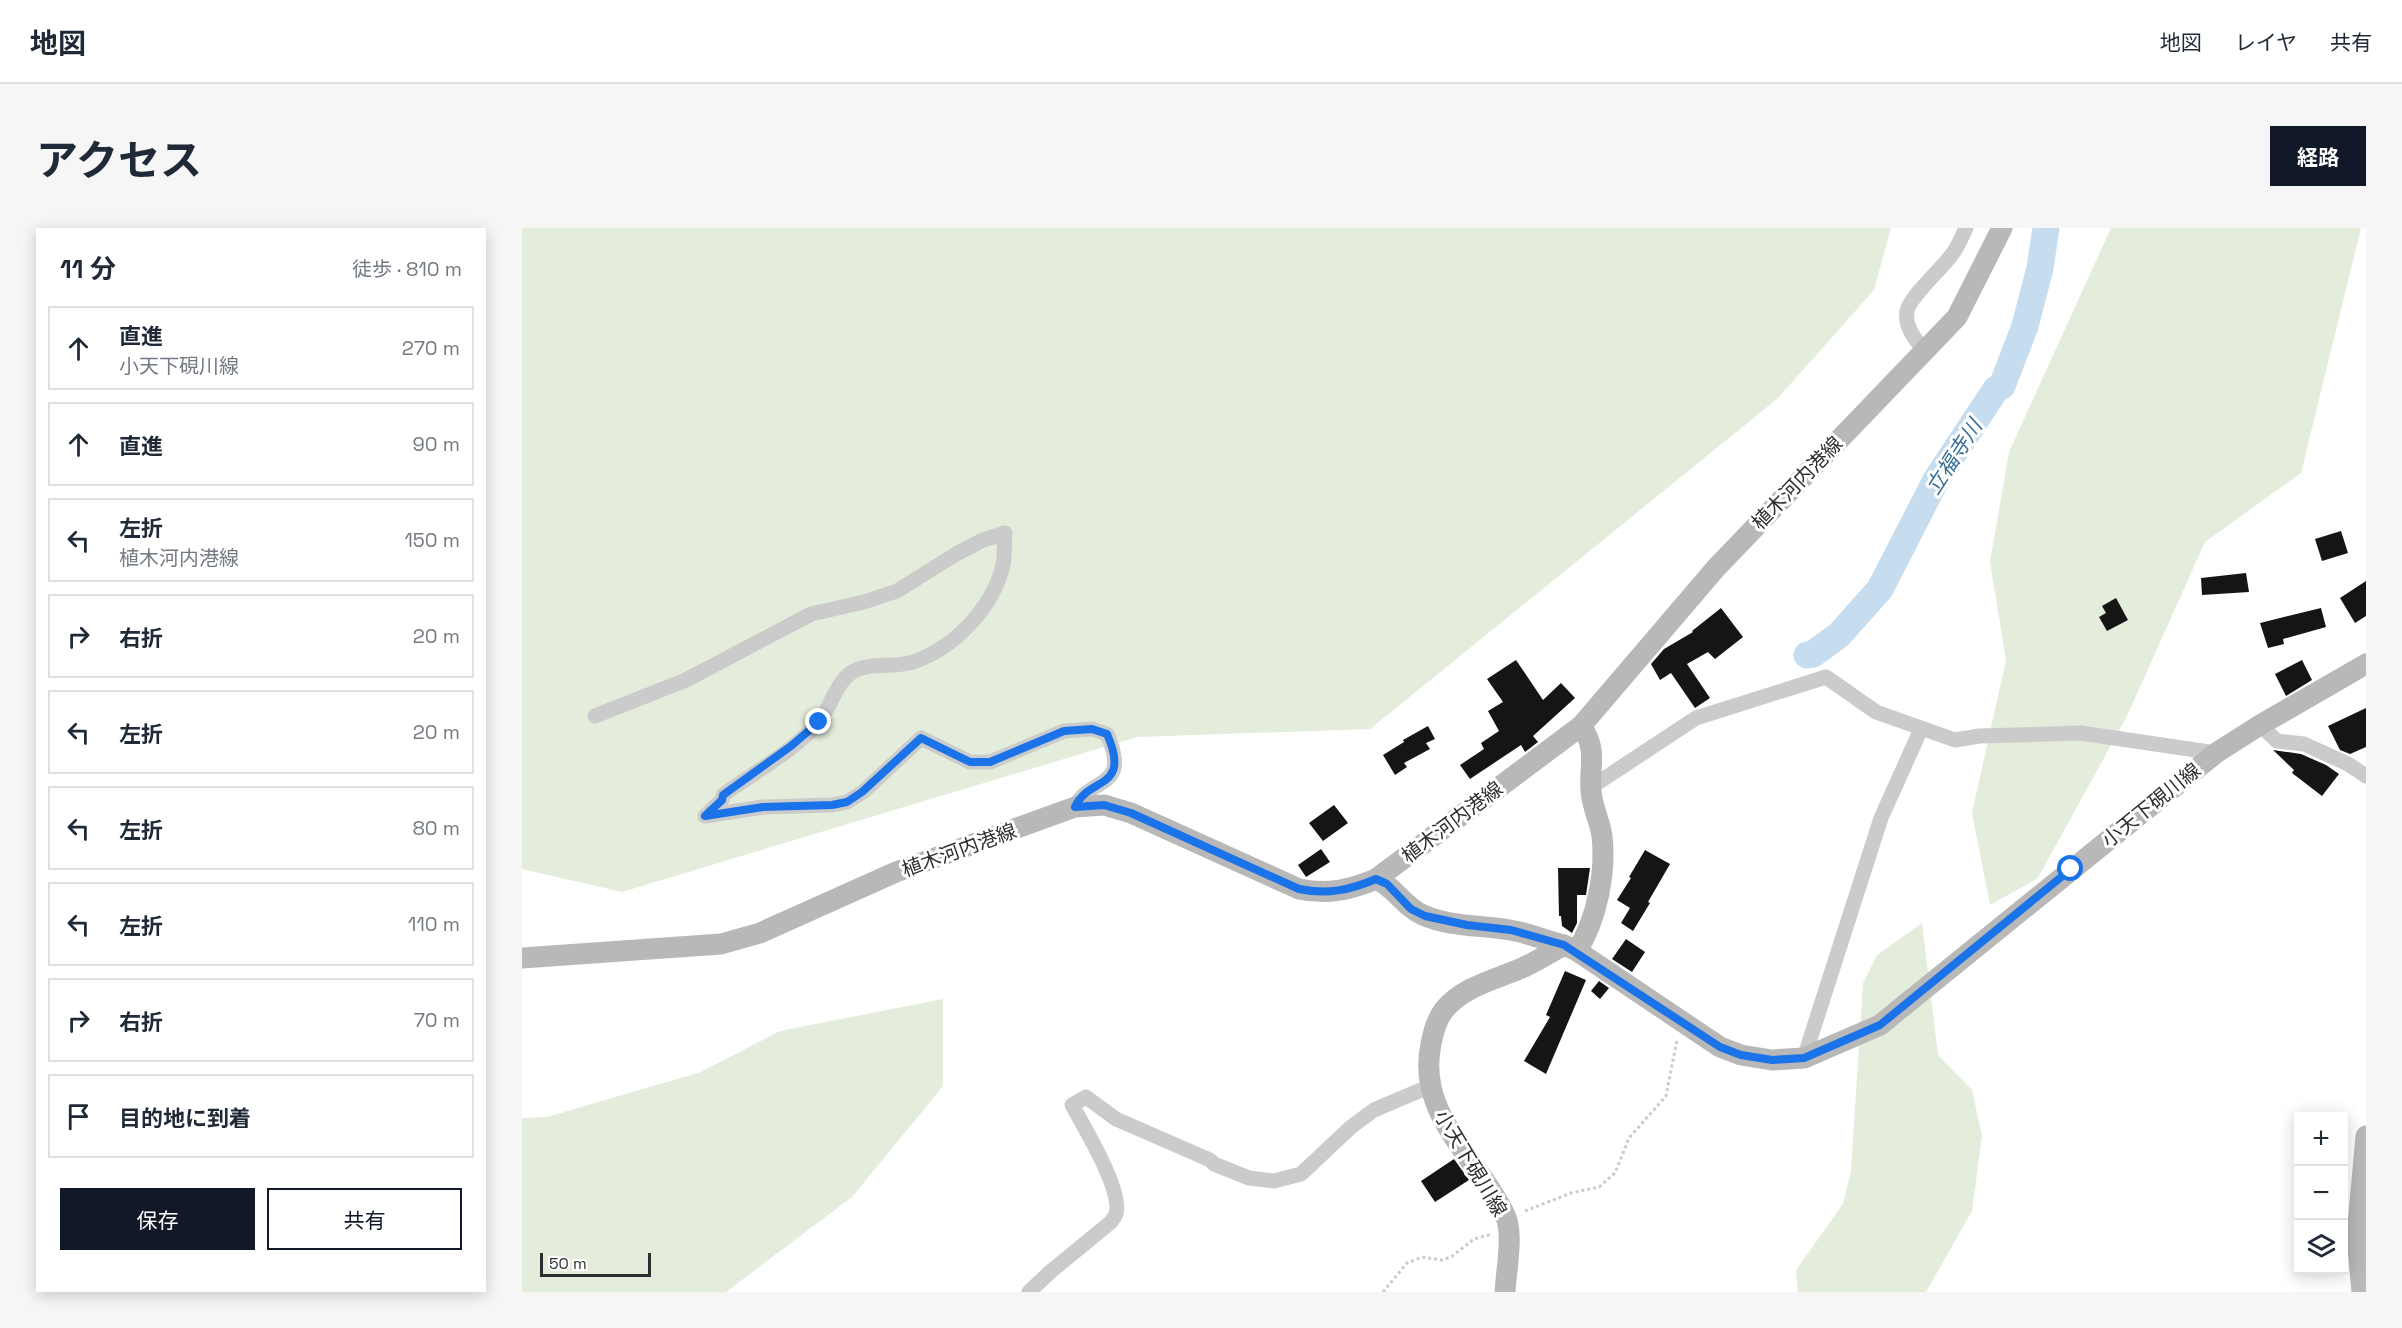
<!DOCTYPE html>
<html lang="ja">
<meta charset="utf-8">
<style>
:root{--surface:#fff;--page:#f6f6f7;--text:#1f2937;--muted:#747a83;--line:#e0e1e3;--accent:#111827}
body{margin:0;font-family:"Space Grotesk","Noto Sans JP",sans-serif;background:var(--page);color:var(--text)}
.controls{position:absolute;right:18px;bottom:18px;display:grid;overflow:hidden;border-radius:0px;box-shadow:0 3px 15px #0003}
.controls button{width:54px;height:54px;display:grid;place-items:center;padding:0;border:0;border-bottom:2px solid var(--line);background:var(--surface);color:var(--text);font:30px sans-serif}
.scale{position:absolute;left:18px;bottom:15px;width:111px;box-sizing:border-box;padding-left:6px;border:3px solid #2e2e2e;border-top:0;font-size:16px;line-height:21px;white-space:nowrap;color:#2e2e2e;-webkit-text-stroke:4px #fff;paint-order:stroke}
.stop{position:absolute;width:18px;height:18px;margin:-14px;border:4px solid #1a73e8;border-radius:50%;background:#fff}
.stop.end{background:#1a73e8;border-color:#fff;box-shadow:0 2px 6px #0008}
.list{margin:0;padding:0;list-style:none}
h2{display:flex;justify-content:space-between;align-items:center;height:78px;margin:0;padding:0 24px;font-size:26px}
h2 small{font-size:20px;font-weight:400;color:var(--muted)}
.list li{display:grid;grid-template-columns:39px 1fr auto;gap:18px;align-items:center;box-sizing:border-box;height:84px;margin:0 12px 12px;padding:0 12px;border:2px solid var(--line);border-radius:0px}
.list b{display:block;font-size:22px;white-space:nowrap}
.list p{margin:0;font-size:20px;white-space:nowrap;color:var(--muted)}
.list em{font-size:20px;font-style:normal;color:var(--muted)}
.actions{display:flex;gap:12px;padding:18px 24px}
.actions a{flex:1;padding:14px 0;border:2px solid var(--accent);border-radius:0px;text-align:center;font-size:21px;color:var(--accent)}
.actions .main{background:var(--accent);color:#fff}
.icon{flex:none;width:33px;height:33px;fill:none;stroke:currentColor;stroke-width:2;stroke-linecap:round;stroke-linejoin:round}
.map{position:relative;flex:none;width:1844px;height:1064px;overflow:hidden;border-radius:0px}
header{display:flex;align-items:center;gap:36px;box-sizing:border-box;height:84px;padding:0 30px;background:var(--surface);border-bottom:2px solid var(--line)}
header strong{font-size:28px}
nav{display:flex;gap:33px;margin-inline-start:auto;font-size:21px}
.intro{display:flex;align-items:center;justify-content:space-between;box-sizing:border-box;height:144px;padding:0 36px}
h1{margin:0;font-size:42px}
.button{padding:15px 27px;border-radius:0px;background:var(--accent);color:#fff;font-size:21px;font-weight:700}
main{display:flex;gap:36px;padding:0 36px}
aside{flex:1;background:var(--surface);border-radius:0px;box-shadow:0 3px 15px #0003}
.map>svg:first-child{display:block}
</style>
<header>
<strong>地図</strong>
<nav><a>地図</a><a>レイヤ</a><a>共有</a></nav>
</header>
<div class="intro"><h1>アクセス</h1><a class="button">経路</a></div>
<main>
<aside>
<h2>11 分<small>徒歩 · 810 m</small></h2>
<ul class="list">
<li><svg class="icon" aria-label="ahead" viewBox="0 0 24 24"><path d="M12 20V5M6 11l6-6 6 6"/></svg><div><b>直進</b><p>小天下硯川線</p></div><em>270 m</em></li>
<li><svg class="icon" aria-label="ahead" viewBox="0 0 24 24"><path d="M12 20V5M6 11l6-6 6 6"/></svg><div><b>直進</b></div><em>90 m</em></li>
<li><svg class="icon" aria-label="left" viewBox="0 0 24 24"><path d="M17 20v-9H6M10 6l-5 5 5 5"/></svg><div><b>左折</b><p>植木河内港線</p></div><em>150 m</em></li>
<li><svg class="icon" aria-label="right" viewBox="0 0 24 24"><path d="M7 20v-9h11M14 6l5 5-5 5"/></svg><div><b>右折</b></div><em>20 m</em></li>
<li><svg class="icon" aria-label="left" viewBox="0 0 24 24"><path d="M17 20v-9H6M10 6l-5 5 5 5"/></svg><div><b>左折</b></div><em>20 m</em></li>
<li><svg class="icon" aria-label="left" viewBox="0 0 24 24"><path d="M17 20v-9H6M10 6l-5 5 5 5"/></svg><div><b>左折</b></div><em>80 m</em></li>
<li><svg class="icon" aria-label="left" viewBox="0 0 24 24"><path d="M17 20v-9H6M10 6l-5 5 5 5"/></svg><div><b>左折</b></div><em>110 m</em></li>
<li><svg class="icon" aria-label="right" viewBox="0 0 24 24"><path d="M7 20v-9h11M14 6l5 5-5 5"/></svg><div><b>右折</b></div><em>70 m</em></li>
<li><svg class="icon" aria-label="arrive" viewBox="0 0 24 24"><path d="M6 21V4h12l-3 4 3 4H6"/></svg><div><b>目的地に到着</b></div></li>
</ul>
<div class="actions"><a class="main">保存</a><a>共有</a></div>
</aside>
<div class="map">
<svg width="1844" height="1064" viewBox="0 0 1844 1064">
<rect width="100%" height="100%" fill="#fff"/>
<path fill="#e4ecdb" d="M 0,0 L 1369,0 L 1352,62 L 1255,171 L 848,501 L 615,509 L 100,664 L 0,641 Z
M 1589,0 L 1839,0 L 1779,245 L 1683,314 L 1605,488 L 1516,650 L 1468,677 L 1450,585 L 1484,432 L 1468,334 L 1487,224 Z
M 1400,695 L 1416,827 L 1450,862 L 1460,908 L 1450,983 L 1404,1064 L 1276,1064 L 1274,1042 L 1321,976 L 1329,943 L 1341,755 L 1355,727 Z
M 421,771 L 421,858 L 330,969 L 204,1064 L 0,1064 L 0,890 L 25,889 L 179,844 L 258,803 Z"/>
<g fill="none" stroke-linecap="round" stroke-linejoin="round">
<path stroke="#c5ddee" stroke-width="27" d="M 1285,427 L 1291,426 L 1317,407 L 1358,361 L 1414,252 L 1474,161 L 1480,158 L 1503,98 L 1518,40 L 1524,0"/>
</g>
<path fill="#151515" d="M 1819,303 L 1826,325 L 1800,333 L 1793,311 Z
M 1724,345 L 1727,364 L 1680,367 L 1679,350 Z
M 1844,353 L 1844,388 L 1833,395 L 1818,370 Z
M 1594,370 L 1606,392 L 1585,403 L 1577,389 L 1584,385 L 1580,378 Z
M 1199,380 L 1221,409 L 1193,431 L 1186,424 L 1165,436 L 1188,470 L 1173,480 L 1149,445 L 1138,452 L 1129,436 L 1142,421 L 1171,404 L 1170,403 Z
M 1799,380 L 1804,399 L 1761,411 L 1762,416 L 1746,420 L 1738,395 Z
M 994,432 L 1021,472 L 1039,455 L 1053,470 L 1011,508 L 1016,514 L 1003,524 L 999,517 L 948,551 L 938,537 L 962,521 L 959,515 L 977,503 L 966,483 L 981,474 L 965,451 Z
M 1780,432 L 1790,452 L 1764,468 L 1753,446 Z
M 1844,480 L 1844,519 L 1828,526 L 1818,522 L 1806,498 Z
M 906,498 L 913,511 L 904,515 L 908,521 L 882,535 L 885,539 L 873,547 L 861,527 L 882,514 L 881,512 Z
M 1751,522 L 1779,526 L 1804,537 L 1817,546 L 1800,568 L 1770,545 L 1772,542 Z
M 812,577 L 826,595 L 801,613 L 787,595 Z
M 799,621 L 808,634 L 784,649 L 776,637 Z
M 1123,622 L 1148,636 L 1126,674 L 1128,675 L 1111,703 L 1099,695 L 1108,680 L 1095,672 L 1109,650 L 1107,649 Z
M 1036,640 L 1068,640 L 1064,667 L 1055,667 L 1055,695 L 1050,705 L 1040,698 L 1039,688 L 1037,688 Z
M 1104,711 L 1123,724 L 1110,744 L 1090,731 Z
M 1043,743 L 1064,752 L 1024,846 L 1002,833 L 1028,789 L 1024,787 Z
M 1077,753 L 1087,760 L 1078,771 L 1069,763 Z
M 932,931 L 947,952 L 913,974 L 899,953 Z"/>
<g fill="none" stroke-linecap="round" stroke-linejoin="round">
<path stroke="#cbcbcb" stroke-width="3" stroke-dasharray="3 3" stroke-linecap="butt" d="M 1003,983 L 1049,965 L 1077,959 L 1093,945 L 1107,910 L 1144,868 L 1155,812
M 861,1064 L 885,1035 L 900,1029 L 920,1032 L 929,1029 L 952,1011 L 970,1006"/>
<path stroke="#cbcbcb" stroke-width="15" d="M 1403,124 C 1394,112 1382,99 1385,83 C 1388,68 1421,40 1431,25 C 1437,17 1440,8 1444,0
M 73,488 L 164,452 L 289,386 L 342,374 L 375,363 L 434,326 L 461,312 L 483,305 C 482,315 483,327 481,337 C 471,380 432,420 391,434 C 373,440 350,434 332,443 C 316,451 309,477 299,491 C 278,519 230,546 201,567 L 200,572 L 183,588 L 241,579 L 310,577 L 325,574 L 341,564 L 399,510 L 448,534 L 468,534 L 542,503 L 570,501 L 585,506 C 610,563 567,548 553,579
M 1738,497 L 1755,513 L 1782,516 L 1826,536 L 1844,548
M 1069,556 L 1077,554 L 1174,490 L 1304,449 L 1354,484 L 1433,512 L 1457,508 L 1559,505 L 1694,525
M 1282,830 L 1359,590 L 1399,501
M 507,1064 L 528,1044 L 589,994 C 591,991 593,989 594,986 C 601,963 562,899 550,877 L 564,869 L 594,891 L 688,932 L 692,936 L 727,950 L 752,953 L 779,946 L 829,899 L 852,882 L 899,862 L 907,860"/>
<path stroke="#b8b8b8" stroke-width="21" d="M 854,651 C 873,659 882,679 901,687 C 928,699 960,697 988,702 C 1007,705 1024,713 1042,717
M 1055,723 L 1198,819 L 1219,827 L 1250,832 L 1282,830 L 1358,797 L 1694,525 L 1738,497 L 1844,436
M 0,730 L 199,716 L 238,705 L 374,644 L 553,579 L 582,577 L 609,585 L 777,661 C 805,667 828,662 854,651 L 1059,498 L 1194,340 L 1435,89 L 1480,0
M 983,1064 C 984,1043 992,1005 983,987 C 955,928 894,887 909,816 C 911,805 915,791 922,782 C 941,758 976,751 1002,739 C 1016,733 1029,724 1042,717 L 1055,723 C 1075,691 1084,645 1080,608 C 1078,593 1070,579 1069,563 C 1067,536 1076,522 1059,498
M 1840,1064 L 1835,1008 L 1844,908"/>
</g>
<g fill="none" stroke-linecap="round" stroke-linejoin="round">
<path stroke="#1a73e8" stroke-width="8" d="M 297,494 L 269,518 L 201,567 L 200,572 L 183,588 L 241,579 L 310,577 L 325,574 L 340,564 L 399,510 L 448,534 L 468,534 L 542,503 L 570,501 L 585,506 C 610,563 566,548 553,579 L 582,577 L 609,585 L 777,661 C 805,667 828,662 854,651 L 865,656 L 889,681 L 903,688 L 945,697 L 989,702 L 1042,717 L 1198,819 L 1219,827 L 1250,832 L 1282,830 L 1358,797 L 1549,641"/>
</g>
<g text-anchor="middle" stroke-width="6" stroke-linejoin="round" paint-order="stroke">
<g font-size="20" fill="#2e2e2e" stroke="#fff">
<text transform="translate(1275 255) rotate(-46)" y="7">植木河内港線</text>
<text transform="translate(1629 577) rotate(-39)" y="7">小天下硯川線</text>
<text transform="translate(930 594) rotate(-37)" y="7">植木河内港線</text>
<text transform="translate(437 622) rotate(-20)" y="7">植木河内港線</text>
<text transform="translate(949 935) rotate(59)" y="7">小天下硯川線</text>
</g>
<g font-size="21" font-style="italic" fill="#376f95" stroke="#fff">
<text transform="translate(1432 229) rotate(-57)" y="7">立福寺川</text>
</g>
</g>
</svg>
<div class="controls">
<button>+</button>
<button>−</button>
<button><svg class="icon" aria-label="layers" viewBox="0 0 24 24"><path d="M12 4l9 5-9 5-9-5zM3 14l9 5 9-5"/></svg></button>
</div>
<div class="scale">50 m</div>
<div class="stop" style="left:1549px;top:641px"></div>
<div class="stop end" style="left:297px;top:494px"></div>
</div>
</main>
